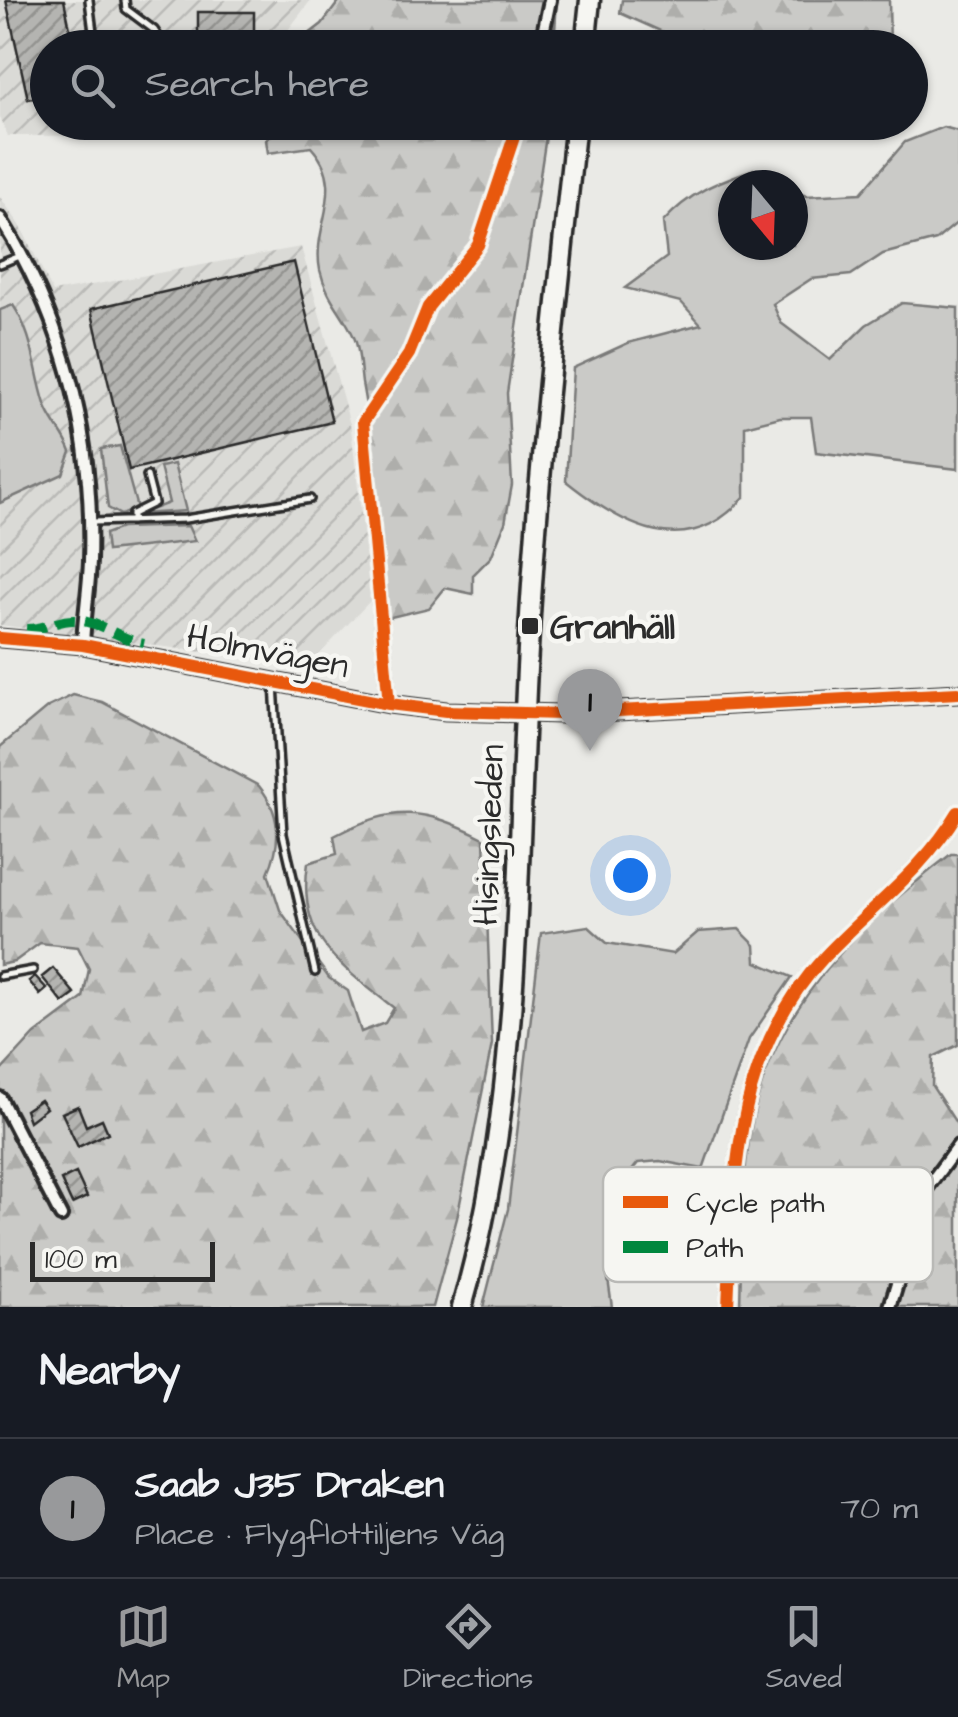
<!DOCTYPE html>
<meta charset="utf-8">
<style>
:root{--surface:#171b24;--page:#242831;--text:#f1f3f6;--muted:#9ea1a6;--line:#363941;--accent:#98999b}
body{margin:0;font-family:"Architects Daughter",sans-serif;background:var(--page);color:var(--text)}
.compass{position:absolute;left:718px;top:170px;width:90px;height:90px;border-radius:50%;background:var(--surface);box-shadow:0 2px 8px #0004;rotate:161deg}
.scale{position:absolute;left:30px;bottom:25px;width:185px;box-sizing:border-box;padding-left:10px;border:5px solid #2b2b2b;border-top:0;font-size:28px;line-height:35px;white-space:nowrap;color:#2b2b2b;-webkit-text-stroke:8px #f6f6f2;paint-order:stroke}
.you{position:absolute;left:630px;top:875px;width:35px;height:35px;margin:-25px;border:8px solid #fff;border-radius:50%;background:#1a73e8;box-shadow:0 0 0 15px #1a73e833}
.badge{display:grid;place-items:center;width:65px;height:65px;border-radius:50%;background:var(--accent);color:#111;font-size:32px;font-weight:700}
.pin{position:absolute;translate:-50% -82px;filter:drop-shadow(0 2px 5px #0008)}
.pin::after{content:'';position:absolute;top:52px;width:35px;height:30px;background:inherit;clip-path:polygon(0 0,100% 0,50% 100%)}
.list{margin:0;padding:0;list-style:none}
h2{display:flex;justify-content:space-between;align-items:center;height:130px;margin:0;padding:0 40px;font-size:42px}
h2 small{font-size:32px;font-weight:400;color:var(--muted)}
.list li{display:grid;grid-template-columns:65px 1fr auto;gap:30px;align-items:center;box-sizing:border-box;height:140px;padding:0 40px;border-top:2px solid var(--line)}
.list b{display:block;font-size:38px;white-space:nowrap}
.list p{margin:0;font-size:32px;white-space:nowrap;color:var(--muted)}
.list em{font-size:32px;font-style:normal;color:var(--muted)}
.icon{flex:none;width:55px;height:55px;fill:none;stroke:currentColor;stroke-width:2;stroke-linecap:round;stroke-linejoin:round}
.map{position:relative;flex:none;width:958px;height:1307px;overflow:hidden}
.search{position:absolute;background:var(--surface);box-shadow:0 2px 8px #0004;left:30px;right:30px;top:30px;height:110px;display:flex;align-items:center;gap:25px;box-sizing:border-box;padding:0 35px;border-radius:55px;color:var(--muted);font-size:38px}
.sheet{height:270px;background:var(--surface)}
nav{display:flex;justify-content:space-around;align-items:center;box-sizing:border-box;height:140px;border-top:2px solid var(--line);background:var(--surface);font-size:28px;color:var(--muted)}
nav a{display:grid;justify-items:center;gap:5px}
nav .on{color:var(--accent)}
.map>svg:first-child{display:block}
</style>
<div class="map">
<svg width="958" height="1307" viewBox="0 0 958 1307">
<defs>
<pattern id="industrial-furrows" width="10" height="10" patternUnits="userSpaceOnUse" patternTransform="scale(2.5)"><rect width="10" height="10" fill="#dadad6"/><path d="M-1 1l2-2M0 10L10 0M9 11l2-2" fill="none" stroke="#bbbbb8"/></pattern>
<pattern id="forest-firs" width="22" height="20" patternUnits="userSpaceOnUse" patternTransform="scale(2.5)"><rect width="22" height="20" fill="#cacac7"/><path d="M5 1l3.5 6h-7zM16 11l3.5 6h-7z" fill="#aeaeab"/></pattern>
<pattern id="building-hatch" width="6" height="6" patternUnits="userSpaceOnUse" patternTransform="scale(2.5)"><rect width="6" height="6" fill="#b4b4b1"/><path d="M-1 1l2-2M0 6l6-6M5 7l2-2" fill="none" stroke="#939390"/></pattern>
</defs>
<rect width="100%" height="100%" fill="#eaeae6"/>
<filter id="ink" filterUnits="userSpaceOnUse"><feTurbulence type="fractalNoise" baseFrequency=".01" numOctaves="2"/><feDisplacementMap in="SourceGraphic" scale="20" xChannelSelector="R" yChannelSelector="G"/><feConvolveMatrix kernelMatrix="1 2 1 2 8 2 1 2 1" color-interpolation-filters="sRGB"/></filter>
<g filter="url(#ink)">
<path fill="url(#industrial-furrows)" d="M 0,0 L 311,0 L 275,47 L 48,48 L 48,122 L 272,123 L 263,135 L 8,136 L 0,117 Z
M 0,197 L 20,225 L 53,292 L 301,247 L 351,428 L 371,600 L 308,666 L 0,625 Z"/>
<path fill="#cacac7" stroke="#7a7a79" stroke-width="2.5" d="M 943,127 L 958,131 L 958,222 L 936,240 L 883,254 L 851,275 L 811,279 L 773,304 L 781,323 L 830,360 L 866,325 L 902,303 L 958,308 L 958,469 L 816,452 L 811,417 L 780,417 L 745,426 L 745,496 C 687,564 621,525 566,481 L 573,368 L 628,343 L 701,324 L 681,302 L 625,288 L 667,257 L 663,222 C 690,192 717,182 754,169 L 784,185 L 733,185 L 733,245 L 793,245 L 793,190 L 806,196 L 861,193 L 905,142 Z
M 13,305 C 34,336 34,370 45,404 C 50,420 65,435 71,452 L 63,474 L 0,503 L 0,310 Z
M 120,446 L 137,508 L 121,515 L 108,508 L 101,449 Z
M 174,464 L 186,511 L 140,514 L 169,503 L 160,467 Z
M 188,526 L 195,541 L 107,551 L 105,534 L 121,528 Z
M 588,926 L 607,943 L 673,954 L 698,932 L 739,929 L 755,945 L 756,962 L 792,977 L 749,1039 L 703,1169 L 660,1161 L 638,1163 L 610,1198 L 617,1250 L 608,1279 L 612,1307 L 483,1307 L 508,1209 L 541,933 Z"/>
<path fill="url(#forest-firs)" stroke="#7a7a79" stroke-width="2.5" d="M 340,0 L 557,0 L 554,47 L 291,48 L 322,24 Z
M 622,0 L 889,0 L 890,47 L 670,47 L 667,34 L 620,13 Z
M 284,123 L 548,123 L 507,393 L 512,485 L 505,523 L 491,557 L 473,575 L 473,594 L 445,588 L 429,608 L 387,618 C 375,540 377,461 362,383 C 360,369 360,350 354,337 C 343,312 327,300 320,270 C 311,226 349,188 311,147 L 268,153 L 266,140 Z
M 73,695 L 102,702 L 259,786 C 280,812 282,842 268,873 L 280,910 L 329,978 L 348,991 L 361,1032 L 385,1023 L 394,1008 C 341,966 296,939 308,863 L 337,854 L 334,836 C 395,804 424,808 484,838 L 492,1044 L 457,1218 L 433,1307 L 0,1307 L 0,1072 L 35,1034 L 83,998 L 89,969 L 78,947 L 40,943 L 14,962 L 0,965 L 0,747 L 48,707 Z
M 951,854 L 958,854 L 958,1045 L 933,1057 L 932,1086 L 958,1126 L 958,1307 L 740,1307 C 742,1239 740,1168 757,1101 C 785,993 867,919 951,854 Z"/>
<path fill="url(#building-hatch)" stroke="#2b2b2b" stroke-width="2.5" d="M 6,0 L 64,0 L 74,48 L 48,48 L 48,95 L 28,99 Z
M 198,12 L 254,12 L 254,48 L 198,48 Z
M 294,262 L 332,422 L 129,470 L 91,309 Z
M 53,968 L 75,994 L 63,1003 L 42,977 Z
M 35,976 L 47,989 L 40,995 L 29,981 Z
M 40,1100 L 46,1108 L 29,1121 L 25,1110 Z
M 78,1106 L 86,1126 L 102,1119 L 108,1133 L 78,1147 L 62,1113 Z
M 76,1173 L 87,1197 L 72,1204 L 61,1180 Z"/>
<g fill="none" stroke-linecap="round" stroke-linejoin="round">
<defs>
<path id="service" d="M 89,0 L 95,48
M 125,0 L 126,9 L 154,30 L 166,48
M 0,264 L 20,256
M 132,521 L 132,514 L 154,503 L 147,476
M 93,522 L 185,519 L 310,499
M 274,684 L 283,834 L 315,972
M 0,976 L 33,970"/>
<path id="minor" d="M 540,48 L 550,0
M 0,218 C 66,323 94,438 90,561 C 89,589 84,617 83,645
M 389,704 L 363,422 L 409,354 L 428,307 L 478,245 L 519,122
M 0,1098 L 61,1216
M 728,1307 C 734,1179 731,1057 825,956 C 871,907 923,871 958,812
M 890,1307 L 926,1189 L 958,1146"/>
<path id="tertiary" d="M 0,638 L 83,645 L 389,704 L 446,711 L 561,714 L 958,693"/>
<path id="trunk" d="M 585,48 L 590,0
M 462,1307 C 518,1112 516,913 525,712 C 533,515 555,319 576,122"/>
</defs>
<use href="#service" stroke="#2b2b2b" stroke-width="12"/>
<use href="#minor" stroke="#2b2b2b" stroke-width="18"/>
<use href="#tertiary" stroke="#2b2b2b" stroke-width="21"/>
<use href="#trunk" stroke="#2b2b2b" stroke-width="25"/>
<use href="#service" stroke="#f6f6f2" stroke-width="5"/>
<use href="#minor" stroke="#f6f6f2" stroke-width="10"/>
<use href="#tertiary" stroke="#f6f6f2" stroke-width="14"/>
<use href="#trunk" stroke="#f6f6f2" stroke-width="18"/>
<path stroke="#00873e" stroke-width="10" stroke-dasharray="20 10" stroke-linecap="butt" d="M 26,629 C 44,630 58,619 75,620 C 103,622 119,639 144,644"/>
<defs>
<path id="cycleway" d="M 0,638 L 83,645 L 389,704 L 446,711 L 561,714 L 958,693
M 389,704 L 363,422 L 409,354 L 428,307 L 478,245 L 519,122
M 728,1307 C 734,1179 731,1057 825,956 C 871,907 923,871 958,812"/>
</defs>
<use href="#cycleway" stroke="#f6f6f2" stroke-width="19"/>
<use href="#cycleway" stroke="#e8590c" stroke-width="12"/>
</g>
</g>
<rect fill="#2b2b2b" stroke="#f6f6f2" stroke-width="4" x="520" y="616" width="20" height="20" rx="5"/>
<g text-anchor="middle" stroke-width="9" stroke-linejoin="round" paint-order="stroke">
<g font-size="35" font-weight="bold" fill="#2b2b2b" stroke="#f6f6f2" text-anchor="start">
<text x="550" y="638">Granhäll</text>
</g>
<g font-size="35" fill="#2b2b2b" stroke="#f6f6f2">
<text transform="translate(268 650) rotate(11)" y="12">Holmvägen</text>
<text transform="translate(488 835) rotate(-88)" y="12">Hisingsleden</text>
</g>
</g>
<rect x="603" y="1167" width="330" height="115" rx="15" fill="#f6f6f2" stroke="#b9b9b6" stroke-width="2.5"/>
<rect x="623" y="1196" width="45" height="12" fill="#e8590c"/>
<rect x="623" y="1241" width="45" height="12" fill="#00873e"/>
<g font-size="28" fill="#2b2b2b">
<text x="686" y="1212">Cycle path</text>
<text x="686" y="1257">Path</text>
</g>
</svg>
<svg class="compass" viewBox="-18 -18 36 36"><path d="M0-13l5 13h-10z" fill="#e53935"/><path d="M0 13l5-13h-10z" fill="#9ea1a6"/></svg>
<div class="scale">100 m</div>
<div class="you"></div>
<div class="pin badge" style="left:590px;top:751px">1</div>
<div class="search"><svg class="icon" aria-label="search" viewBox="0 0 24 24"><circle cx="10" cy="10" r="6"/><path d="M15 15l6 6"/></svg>Search here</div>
</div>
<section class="sheet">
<h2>Nearby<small></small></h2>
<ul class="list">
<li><span class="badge">1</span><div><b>Saab J35 Draken</b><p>Place · Flygflottiljens Väg</p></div><em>70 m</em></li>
</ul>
</section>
<nav>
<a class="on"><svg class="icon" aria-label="map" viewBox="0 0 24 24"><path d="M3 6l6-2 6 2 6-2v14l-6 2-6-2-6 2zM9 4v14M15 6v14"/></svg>Map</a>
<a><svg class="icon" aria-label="directions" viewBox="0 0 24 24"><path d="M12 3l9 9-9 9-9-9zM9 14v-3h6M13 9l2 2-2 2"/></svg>Directions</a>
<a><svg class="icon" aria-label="saved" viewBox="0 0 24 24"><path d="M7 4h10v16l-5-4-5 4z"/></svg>Saved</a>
</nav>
